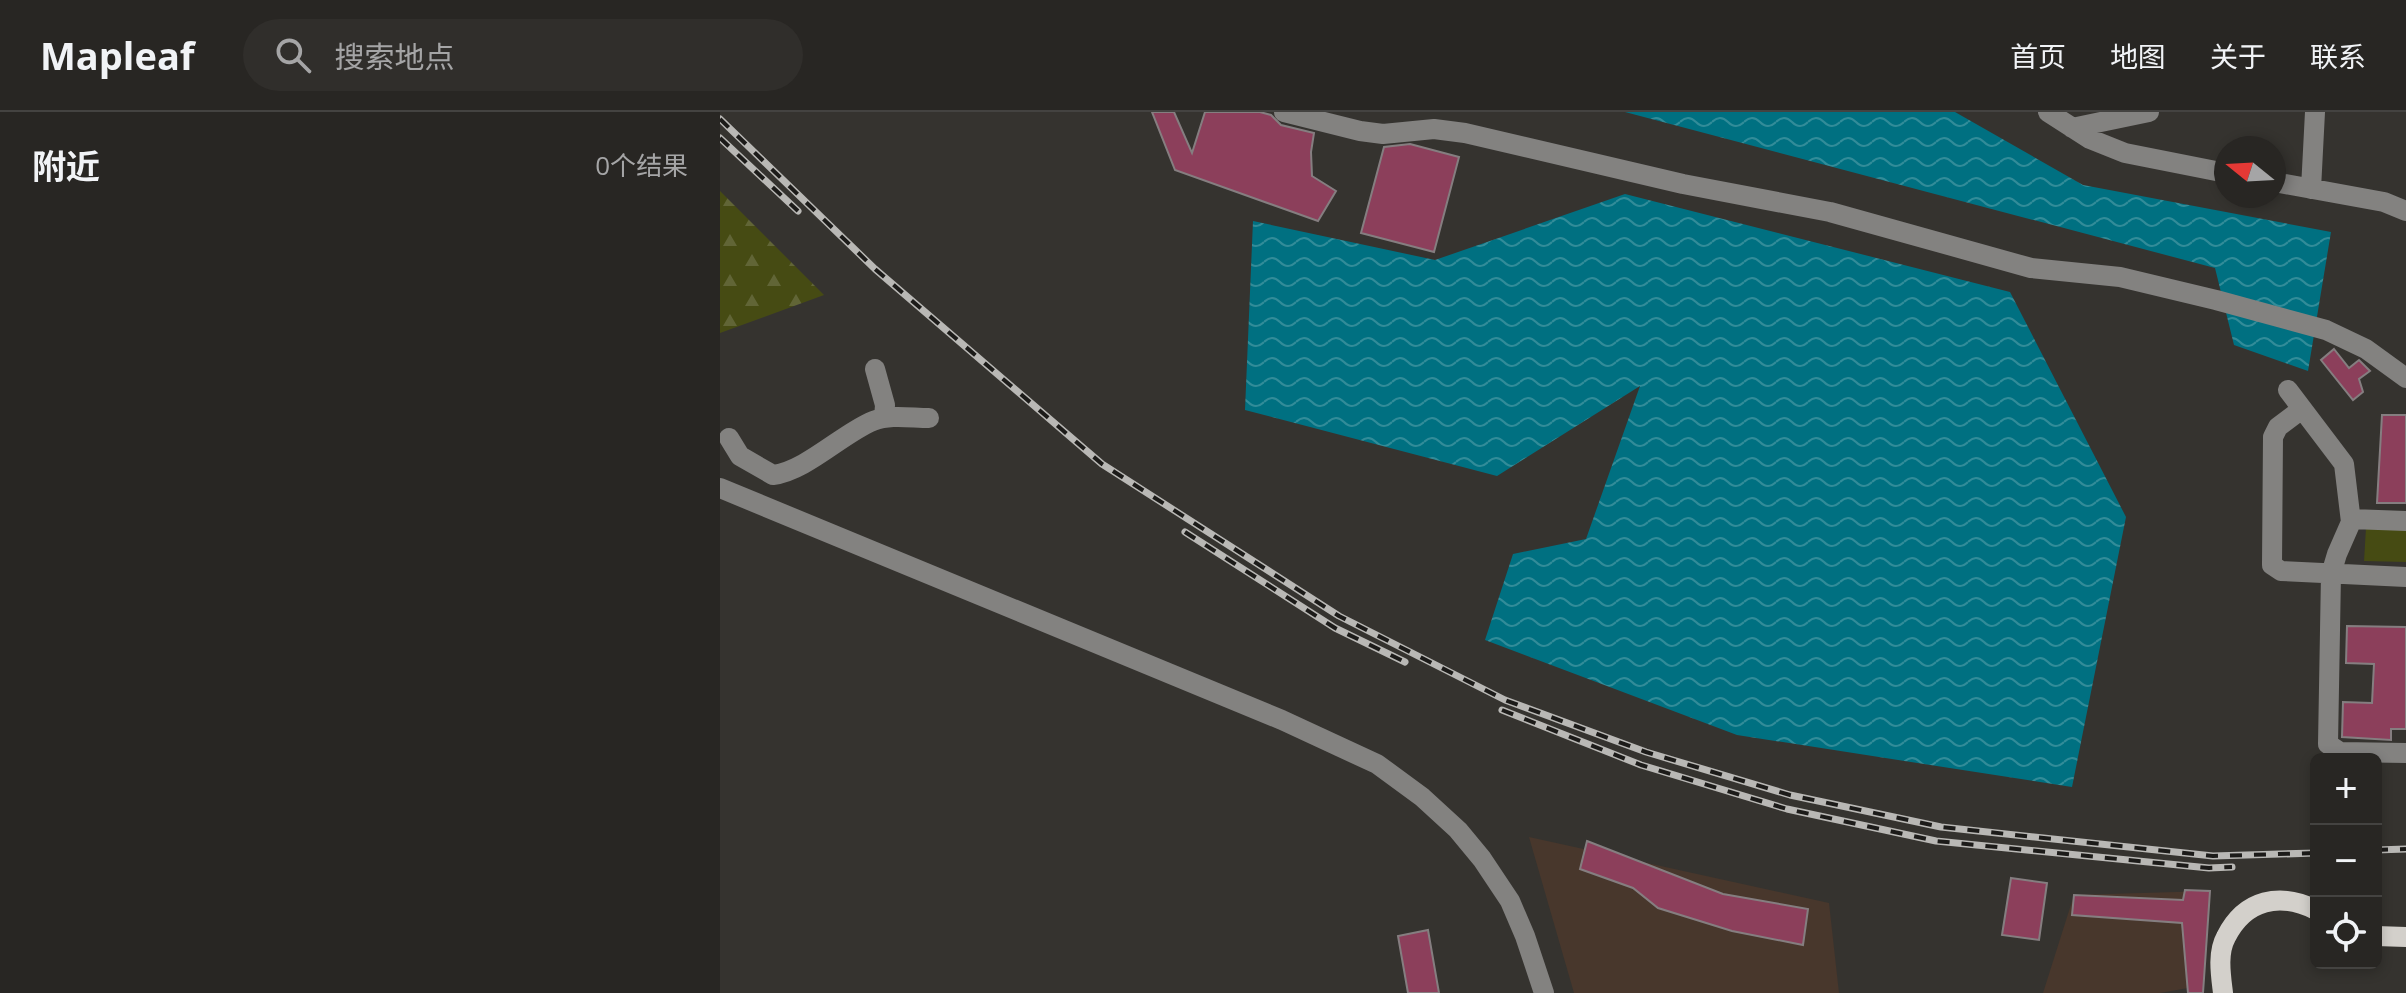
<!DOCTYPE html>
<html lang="zh">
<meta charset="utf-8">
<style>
:root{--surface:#282623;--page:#302e2b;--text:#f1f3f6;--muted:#a5a5a6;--line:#444341}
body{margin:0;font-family:"Open Sans","Noto Sans SC",sans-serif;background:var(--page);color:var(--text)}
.controls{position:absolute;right:24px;bottom:24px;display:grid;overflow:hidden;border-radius:12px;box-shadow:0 4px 12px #0003}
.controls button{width:72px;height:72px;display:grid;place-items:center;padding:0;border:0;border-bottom:2px solid var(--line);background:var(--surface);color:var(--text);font:40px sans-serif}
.compass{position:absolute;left:1494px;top:24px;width:72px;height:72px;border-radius:50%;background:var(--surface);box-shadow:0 4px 12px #0003;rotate:288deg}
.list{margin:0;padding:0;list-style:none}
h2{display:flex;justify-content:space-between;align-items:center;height:104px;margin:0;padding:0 32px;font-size:34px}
h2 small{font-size:26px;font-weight:400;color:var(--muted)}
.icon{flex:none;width:44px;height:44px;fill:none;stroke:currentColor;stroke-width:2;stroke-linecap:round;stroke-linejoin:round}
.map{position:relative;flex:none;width:1686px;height:881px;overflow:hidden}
header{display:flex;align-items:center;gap:48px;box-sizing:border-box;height:112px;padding:0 40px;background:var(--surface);border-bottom:2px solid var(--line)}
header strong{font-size:38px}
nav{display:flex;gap:44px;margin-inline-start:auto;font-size:28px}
.search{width:560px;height:72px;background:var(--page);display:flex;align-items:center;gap:20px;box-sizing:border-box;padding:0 28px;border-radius:44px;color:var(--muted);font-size:30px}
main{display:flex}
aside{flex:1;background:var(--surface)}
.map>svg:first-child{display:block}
</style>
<header>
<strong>Mapleaf</strong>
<div class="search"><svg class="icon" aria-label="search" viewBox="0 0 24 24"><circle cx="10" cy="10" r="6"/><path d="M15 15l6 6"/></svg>搜索地点</div>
<nav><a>首页</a><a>地图</a><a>关于</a><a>联系</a></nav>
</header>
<main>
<aside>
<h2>附近<small>0个结果</small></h2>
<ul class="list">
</ul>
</aside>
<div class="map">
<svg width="1686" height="881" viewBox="0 0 1686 881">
<defs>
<pattern id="forest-firs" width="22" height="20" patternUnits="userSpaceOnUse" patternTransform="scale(2)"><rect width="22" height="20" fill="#464b13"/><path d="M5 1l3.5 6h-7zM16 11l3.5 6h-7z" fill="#616536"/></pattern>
<pattern id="water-waves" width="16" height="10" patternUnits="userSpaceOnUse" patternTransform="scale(2)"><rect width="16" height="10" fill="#007081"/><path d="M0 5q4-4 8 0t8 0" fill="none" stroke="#328c99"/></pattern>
</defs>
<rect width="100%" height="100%" fill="#35332f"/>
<path fill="#48372c" d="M 809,725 L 1109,791 L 1119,881 L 854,881 Z
M 1490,779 L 1468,876 L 1440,881 L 1323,881 L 1354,783 Z"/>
<path fill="url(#forest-firs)" d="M 0,79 L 104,183 L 0,221 Z"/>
<path fill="#464b13" d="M 1646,416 L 1686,418 L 1686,450 L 1644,449 Z"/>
<path fill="url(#water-waves)" d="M 905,0 L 1235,0 L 1363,73 L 1611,120 L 1588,259 L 1514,233 L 1495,156 Z
M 905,82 L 1290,180 L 1406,405 L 1352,675 L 1017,623 L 765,528 L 793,442 L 866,427 L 920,274 L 777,364 L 525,298 L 533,109 L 715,148 Z"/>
<path fill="#8c3f5b" stroke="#857e80" stroke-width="2" d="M 432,0 L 454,0 L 472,41 L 485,0 L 540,0 L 551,3 L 561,13 L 594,21 L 591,40 L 592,64 L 616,79 L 598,109 L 455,58 Z
M 690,32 L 739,45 L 714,140 L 641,121 L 664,35 Z
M 1614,237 L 1629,256 L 1639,248 L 1650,259 L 1639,267 L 1643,280 L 1633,288 L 1601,248 Z
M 1662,303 L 1686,303 L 1686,391 L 1657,391 Z
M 1627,514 L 1686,515 L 1686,617 L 1671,617 L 1671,628 L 1622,625 L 1623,590 L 1652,591 L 1654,552 L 1626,551 Z
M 867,729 L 1003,782 L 1088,797 L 1083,833 L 1012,819 L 938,796 L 913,776 L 860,757 Z
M 1291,766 L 1327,771 L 1319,828 L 1282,823 Z
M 1465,778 L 1490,779 L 1483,881 L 1468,881 L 1462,811 L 1352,803 L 1354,783 L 1463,788 Z
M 708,818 L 719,881 L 688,881 L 678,824 Z"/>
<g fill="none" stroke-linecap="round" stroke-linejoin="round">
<path stroke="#838280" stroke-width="20" d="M 564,0 L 640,19 L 663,22 L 714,17 L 745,21 L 963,72 L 1110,100 L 1311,156 L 1400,165 L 1496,188 L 1606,218 L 1646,237 L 1686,266
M 1328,0 L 1370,27 L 1405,41 L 1506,61
M 1352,16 L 1429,0
M 1554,70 L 1664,90 L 1686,99
M 1591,77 L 1595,0
M 155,257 L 165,293 L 164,306
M 1568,278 L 1624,352 L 1631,410 L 1617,442 L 1611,462 L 1608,632 L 1620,640 L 1686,641
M 1582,297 L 1558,315 L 1553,325 L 1552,453 L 1561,459 L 1686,465
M 9,326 L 20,344 L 53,363 C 86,359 123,321 153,309 C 170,302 191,306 209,306
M 0,376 L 562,608 L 657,652 L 702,685 L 738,718 L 762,747 L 790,789 L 805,824 L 824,881
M 1631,407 L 1686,409"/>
<path stroke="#d3d0cb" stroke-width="20" d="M 1656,824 L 1686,825
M 1503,881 C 1501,864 1497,841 1506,825 C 1525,787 1560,780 1596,798"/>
<defs>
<path id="rail" d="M 0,7 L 155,157 L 382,352 L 619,504 L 785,588 L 926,640 L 1070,683 L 1221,715 L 1493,744 L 1596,741
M 0,26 L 78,99
M 465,420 L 615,516 L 685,550
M 782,598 L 921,653 L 1067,697 L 1216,729 L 1489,756 L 1512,755
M 1656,738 L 1686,737"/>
</defs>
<use href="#rail" stroke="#b9b8b5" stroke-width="7"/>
<use href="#rail" stroke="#1c1b19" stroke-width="4" stroke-dasharray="12" stroke-linecap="butt"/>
</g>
</svg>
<div class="controls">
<button>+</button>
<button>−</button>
<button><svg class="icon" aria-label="locate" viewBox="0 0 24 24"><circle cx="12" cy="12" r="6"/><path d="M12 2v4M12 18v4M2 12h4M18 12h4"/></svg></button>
</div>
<svg class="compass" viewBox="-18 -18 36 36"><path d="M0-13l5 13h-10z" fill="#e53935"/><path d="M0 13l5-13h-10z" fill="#a5a5a6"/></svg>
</div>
</main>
